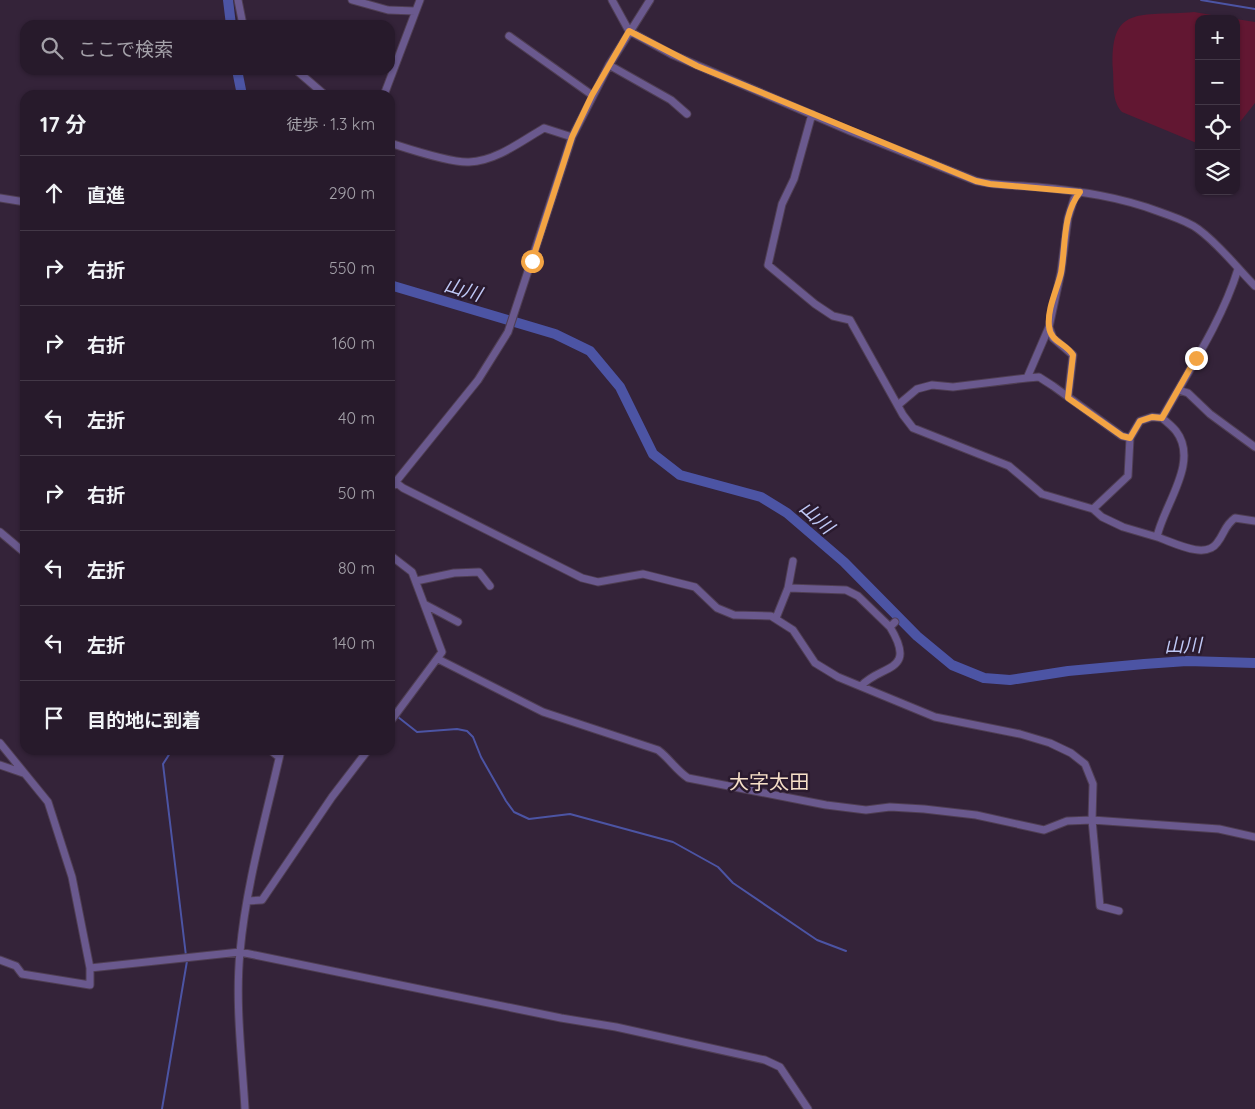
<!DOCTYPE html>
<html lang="ja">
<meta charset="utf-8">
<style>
:root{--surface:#271a2b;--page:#332737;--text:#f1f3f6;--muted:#a4a1a9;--line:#433847}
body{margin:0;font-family:Quicksand,"Noto Sans JP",sans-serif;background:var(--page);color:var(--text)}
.controls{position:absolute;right:15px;top:15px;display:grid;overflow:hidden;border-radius:10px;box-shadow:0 1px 4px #0004}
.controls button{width:45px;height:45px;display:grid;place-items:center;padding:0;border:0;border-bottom:1px solid var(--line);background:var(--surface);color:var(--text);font:25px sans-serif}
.stop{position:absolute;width:15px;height:15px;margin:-11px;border:4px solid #f3a443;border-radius:50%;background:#fff}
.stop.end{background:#f3a443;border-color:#fff;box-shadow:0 1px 5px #0008}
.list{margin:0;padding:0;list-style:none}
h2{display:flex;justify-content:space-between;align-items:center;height:65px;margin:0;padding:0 20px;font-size:21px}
h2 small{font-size:16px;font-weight:400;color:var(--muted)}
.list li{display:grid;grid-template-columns:32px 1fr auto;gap:15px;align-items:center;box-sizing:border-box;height:75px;padding:0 20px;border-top:1px solid var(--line)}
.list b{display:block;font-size:19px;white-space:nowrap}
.list em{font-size:16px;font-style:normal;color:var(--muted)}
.icon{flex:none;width:28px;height:28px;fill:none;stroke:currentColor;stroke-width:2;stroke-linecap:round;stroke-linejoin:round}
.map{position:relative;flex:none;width:1255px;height:1109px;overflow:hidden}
.search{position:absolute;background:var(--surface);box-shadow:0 1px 4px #0004;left:20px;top:20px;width:375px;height:55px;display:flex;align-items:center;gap:12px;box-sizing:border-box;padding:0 18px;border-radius:15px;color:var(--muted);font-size:19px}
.panel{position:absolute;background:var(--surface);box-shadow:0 1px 4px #0004;left:20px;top:90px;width:375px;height:665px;border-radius:15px}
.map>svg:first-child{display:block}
</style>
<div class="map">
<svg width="1255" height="1109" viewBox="0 0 1255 1109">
<rect width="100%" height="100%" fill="#342339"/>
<path fill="#621732" d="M 1194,12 L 1235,19 L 1199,19 L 1199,144 L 1122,112 C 1112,101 1114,86 1113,71 C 1109,3 1140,17 1194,12 Z
M 1236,19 L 1255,22 L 1255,103 L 1236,127 Z"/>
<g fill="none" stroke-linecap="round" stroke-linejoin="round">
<path stroke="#4c54a4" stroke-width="2" d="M 1201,0 L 1255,9
M 398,717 L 417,732 L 457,729 L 467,731 L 473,737 L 481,757 L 506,801 L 514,812 L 529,819 L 570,814 L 673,842 L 718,867 L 733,883 L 817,940 L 846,951
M 172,750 L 163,764 L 186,956
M 162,1109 L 187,961"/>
<path stroke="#4c54a4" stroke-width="10" d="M 228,0 L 231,25
M 237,70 L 242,95
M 390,285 L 555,334 L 590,351 L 620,387 L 653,454 L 680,475 L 761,497 L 787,513 L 844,562 L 917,636 L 952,665 L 984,678 L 1010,680 L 1068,671 L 1144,664 L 1187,661 L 1255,663"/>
<defs>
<path id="minor" d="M 238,0 L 243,25
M 352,0 L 388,10 L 415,11
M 612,0 L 629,31 L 671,54 L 850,131 L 976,181 C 996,186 1016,185 1037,187 C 1079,191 1121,197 1160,212 C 1173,217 1187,221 1198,229 C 1220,245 1236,267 1255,286
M 509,36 L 592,95
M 609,65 L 671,100 L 687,114
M 296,70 L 325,95
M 384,95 L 420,0
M 812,114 L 794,179 L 782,204 L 768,265 L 815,304 L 833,316 L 850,320 L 903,415 L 913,428 L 1009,466 L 1042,494 L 1093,509 L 1102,517 L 1123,527 L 1157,537
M 390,143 C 409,149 450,163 469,162 C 496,161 522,141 544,128 L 572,137
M 0,198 L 25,202
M 1049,327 L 1053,338 L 1073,355 L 1068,397
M 1027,378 L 1039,377 L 1053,386 L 1122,436 L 1130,438 L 1140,421 L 1152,417 L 1162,418 C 1167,422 1172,426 1176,431 C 1200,462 1163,506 1157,537 C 1173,542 1205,560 1217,543 C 1225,533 1224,526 1235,518 L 1255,521
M 1179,390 L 1188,393 L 1210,414 L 1255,447
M 898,405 L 917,389 L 932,385 L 953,387 L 1027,378 L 1049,327 L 1061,272 L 1068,218 L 1074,199 L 1080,192
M 1162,418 C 1189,370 1222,321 1238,269
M 390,478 L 403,488 L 582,578 L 598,582 L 643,574 L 695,587 L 717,608 L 734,615 L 771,616 L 793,630 L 815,663 L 838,677 L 935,717 L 1020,734 L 1050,743 L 1071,753 L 1085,764 L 1093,784 L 1092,820 L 1100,906 L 1119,911
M 390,489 L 478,380 L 508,332 L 572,137 L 609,65 L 650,0
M 1093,509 L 1128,476 L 1130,438
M 0,532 L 25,553
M 390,555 L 412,572 L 442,652 L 390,722
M 416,581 L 454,573 L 479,572 L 490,586
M 788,588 L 846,590 L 858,596 L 890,627
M 426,605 L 458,622
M 776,618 L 788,588 L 793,561
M 438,659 L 543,712 L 658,750 C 669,758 676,770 688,778 L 826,805 L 866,810 L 890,807 L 924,809 L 976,815 L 1044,830 L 1067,821 L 1092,820 L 1219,829 L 1255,837
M 861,686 C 881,664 918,673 890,627 L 895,622
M 0,743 L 48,802 L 72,877 L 90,968 L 90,985 L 22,974 L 16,966 L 0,960
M 270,750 L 279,757
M 0,765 L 23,773
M 247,901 L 262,900 L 332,797 L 368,750
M 90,968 L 240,952 L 561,1018 L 616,1027 L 765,1060 L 780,1067 L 808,1109
M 245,1109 C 242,1057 235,1004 240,952 C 246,884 266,817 281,750"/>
</defs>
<use href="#minor" stroke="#4f3e53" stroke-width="9"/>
<use href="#minor" stroke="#6a598e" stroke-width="7"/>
</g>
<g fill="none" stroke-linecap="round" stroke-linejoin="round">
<path stroke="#f3a443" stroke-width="6" d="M 532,261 L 572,137 L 592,95 L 629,31 L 697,66 L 976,181 L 990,184 L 1080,192 C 1062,215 1066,246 1061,273 C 1057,290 1047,309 1049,326 C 1050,342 1066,343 1073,355 L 1068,398 L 1122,436 L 1130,438 L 1140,421 L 1152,417 L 1162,418 L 1196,358"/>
</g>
<g text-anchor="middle" stroke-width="5" stroke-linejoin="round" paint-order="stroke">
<g font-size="19" font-style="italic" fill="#bfc8f5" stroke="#2a1a2e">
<text transform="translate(463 289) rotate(17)" y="7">山川</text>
<text transform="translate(817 517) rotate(42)" y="7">山川</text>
<text transform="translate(1183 645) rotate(-1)" y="7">山川</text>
</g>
<g font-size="20" fill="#f7e0c8" stroke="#2a1a2e">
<text x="769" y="789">大字太田</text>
</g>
</g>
</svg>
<div class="controls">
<button>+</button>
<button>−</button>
<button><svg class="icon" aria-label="locate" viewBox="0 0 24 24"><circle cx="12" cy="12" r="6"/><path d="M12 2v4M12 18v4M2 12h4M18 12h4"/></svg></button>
<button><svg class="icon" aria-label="layers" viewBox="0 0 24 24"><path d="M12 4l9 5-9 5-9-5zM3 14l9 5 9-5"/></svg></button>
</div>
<div class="stop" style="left:532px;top:261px"></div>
<div class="stop end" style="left:1196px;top:358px"></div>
<div class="search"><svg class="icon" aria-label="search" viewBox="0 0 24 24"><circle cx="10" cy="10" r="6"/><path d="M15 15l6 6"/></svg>ここで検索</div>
<section class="panel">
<h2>17 分<small>徒歩 · 1.3 km</small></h2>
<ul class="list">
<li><svg class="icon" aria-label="ahead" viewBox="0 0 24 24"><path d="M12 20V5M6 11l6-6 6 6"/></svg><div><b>直進</b></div><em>290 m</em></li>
<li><svg class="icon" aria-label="right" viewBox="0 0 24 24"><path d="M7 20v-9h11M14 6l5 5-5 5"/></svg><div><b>右折</b></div><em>550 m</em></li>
<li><svg class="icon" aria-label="right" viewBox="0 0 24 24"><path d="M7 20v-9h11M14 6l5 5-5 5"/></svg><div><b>右折</b></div><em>160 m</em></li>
<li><svg class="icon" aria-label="left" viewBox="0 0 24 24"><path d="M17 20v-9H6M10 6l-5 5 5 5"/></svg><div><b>左折</b></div><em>40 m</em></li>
<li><svg class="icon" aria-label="right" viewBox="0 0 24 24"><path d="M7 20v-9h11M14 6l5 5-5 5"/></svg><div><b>右折</b></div><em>50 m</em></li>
<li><svg class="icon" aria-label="left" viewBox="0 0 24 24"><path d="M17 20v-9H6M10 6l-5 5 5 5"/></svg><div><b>左折</b></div><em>80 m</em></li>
<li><svg class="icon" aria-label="left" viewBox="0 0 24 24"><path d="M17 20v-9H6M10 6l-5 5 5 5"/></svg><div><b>左折</b></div><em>140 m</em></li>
<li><svg class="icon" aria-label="arrive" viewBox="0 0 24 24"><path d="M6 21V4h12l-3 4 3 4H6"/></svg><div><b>目的地に到着</b></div></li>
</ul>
</section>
</div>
